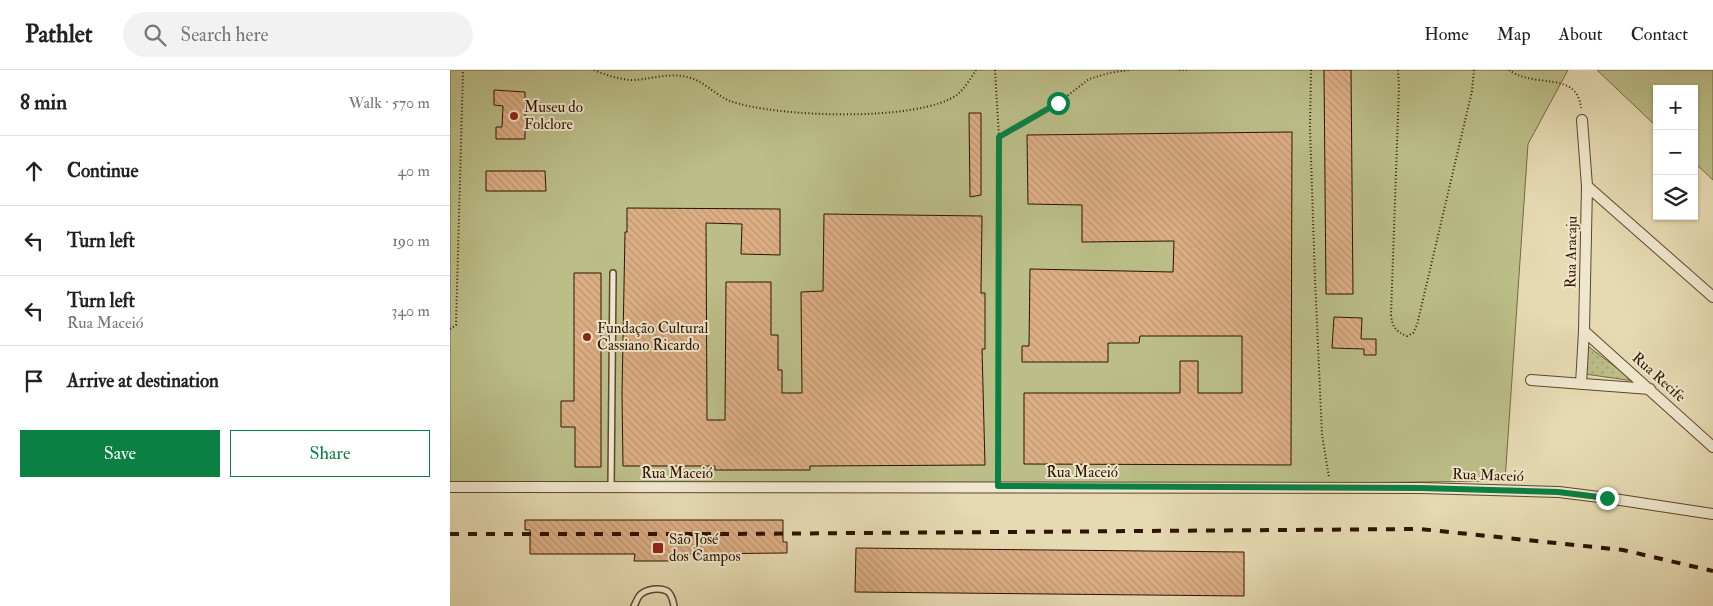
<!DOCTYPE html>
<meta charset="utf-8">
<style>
:root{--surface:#fff;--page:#f2f2f2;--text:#222;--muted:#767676;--line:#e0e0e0;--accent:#0b8043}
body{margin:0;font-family:"IM FELL Double Pica",serif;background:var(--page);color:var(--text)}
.controls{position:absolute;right:15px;top:15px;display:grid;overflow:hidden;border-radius:0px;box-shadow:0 1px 4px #0004}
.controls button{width:45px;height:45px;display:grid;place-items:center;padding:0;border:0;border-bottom:1px solid var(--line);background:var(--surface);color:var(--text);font:25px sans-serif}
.stop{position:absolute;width:15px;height:15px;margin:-11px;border:4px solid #0b8043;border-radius:50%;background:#fff}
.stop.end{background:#0b8043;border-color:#fff;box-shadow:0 1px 5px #0008}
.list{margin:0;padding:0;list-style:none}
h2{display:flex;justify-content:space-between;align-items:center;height:65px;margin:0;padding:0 20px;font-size:21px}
h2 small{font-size:16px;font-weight:400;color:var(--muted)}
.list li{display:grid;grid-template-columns:32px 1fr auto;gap:15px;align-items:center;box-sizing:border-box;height:70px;padding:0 20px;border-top:1px solid var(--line)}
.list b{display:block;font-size:19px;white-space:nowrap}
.list p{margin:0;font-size:16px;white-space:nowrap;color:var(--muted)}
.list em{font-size:16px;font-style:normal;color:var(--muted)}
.actions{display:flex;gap:10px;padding:15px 20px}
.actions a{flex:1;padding:11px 0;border:1px solid var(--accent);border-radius:0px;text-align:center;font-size:18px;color:var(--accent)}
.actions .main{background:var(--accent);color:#fff}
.icon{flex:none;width:28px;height:28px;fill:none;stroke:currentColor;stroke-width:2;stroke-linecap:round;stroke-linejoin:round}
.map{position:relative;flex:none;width:1263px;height:536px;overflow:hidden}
header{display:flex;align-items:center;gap:30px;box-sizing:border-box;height:70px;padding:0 25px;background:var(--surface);border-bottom:1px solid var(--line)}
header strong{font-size:24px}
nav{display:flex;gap:28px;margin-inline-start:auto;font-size:18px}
.search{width:350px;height:45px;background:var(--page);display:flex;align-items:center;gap:12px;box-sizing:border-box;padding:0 18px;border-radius:28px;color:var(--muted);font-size:19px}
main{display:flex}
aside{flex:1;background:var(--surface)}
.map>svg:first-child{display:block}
</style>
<header>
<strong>Pathlet</strong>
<div class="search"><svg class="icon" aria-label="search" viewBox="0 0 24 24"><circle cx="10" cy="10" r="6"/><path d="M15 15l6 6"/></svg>Search here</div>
<nav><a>Home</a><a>Map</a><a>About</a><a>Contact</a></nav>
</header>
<main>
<aside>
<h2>8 min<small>Walk · 570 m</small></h2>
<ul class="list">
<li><svg class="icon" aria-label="ahead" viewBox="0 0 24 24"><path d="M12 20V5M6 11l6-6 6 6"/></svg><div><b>Continue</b></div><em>40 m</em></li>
<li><svg class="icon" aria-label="left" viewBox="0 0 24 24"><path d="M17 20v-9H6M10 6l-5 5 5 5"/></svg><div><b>Turn left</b></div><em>190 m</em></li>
<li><svg class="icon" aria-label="left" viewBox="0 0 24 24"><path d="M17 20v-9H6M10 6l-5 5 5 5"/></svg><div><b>Turn left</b><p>Rua Maceió</p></div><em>340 m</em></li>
<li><svg class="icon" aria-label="arrive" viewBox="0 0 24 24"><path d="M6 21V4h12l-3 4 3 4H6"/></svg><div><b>Arrive at destination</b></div></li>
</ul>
<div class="actions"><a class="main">Save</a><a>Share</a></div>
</aside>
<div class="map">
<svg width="1263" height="536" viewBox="0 0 1263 536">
<defs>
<pattern id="grass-dots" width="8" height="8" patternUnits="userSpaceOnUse" patternTransform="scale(1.25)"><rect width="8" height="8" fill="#bbbe88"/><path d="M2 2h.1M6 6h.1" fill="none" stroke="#a1a274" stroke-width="1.8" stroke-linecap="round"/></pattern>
<pattern id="building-back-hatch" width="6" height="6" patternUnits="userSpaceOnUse" patternTransform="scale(1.25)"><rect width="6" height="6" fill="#dcae84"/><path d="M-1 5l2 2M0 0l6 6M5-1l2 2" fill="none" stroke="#bd9570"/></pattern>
</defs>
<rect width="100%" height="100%" fill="#e6dab2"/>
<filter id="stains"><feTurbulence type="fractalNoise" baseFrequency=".004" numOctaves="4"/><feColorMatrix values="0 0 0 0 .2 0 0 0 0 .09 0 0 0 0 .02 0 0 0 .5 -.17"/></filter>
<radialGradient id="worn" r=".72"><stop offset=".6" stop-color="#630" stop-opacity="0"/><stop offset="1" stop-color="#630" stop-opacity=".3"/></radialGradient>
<path fill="url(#grass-dots)" stroke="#766844" d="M 1135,274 L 1184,311 L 1135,304 Z"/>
<path fill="#bbbe88" stroke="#766844" d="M 0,0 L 1118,0 L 1078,74 L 1055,411 L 554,417 L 0,413 Z
M 1147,0 L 1263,0 L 1263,110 L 1244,92 L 1244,19 L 1207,19 L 1207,57 Z"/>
<path fill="url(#building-back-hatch)" stroke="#301300" d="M 874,0 L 901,0 L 903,224 L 876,224 Z
M 44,20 L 75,22 L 75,69 L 46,69 L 46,57 L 52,57 L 53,36 L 44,35 Z
M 519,43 L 531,43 L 531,125 L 520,127 Z
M 842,62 L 841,395 L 574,394 L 574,323 L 730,323 L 730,291 L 748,291 L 748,323 L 792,323 L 792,266 L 690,266 L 689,273 L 658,273 L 658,292 L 572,292 L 572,276 L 579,276 L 580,199 L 723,202 L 724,171 L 632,172 L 632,135 L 578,134 L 577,65 Z
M 36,101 L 95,101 L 96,121 L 36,121 Z
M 177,138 L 330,139 L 330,185 L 291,184 L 292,154 L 256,153 L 257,350 L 275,350 L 276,212 L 321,212 L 321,265 L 328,265 L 328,300 L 332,300 L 332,323 L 352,323 L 351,222 L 373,221 L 374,144 L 532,146 L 531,223 L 535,223 L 535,279 L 532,279 L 535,395 L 360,396 L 360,400 L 265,400 L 265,396 L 173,396 L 172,324 L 175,162 L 177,162 Z
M 124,203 L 151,203 L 151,397 L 125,397 L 125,357 L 111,357 L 111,331 L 124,331 Z
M 884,247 L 912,248 L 911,269 L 926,269 L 926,285 L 914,285 L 914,279 L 882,278 Z
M 75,450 L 333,450 L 333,472 L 337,472 L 337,483 L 238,484 L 238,491 L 184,491 L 185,484 L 80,484 L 80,460 L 75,460 Z
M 406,478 L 794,482 L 794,526 L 405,522 Z"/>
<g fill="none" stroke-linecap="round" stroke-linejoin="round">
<defs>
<path id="service" d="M 161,418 L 163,203
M 184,536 C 186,533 187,528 190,525 C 196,519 210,517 217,521 C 222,524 223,531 224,536"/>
<path id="minor" d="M 1137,116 L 1263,227
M 1134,261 L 1263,377
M 1081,310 L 1200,319
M 1131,314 L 1134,261 L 1137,116 L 1132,50
M 0,417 L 971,418 L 1109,422 L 1157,428 L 1263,444"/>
</defs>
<use href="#service" stroke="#5e452c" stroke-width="8"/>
<use href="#minor" stroke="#5e452c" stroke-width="12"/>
<path stroke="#301300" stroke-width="2" stroke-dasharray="1 2.5" stroke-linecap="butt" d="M 144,0 C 156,5 168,9 181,10 C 200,10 218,2 237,7 C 253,10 265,25 280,31 C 324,47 470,53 508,24 C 515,18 521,8 526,0
M 545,0 L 549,67 L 548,407
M 729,0 L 739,0
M 861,0 L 860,58 L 865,209 L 872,365 L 879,407
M 948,0 L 949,17 L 941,245 C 942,256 946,262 957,266 L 963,263 L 967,255 L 1022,21 L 1024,0
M 1059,0 C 1085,19 1127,0 1131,38
M 549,67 L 608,33 L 639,9 L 659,3 L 679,0
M 0,259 L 6,255 L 13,0"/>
<use href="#service" stroke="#efe7cd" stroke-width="5"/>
<use href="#minor" stroke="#efe7cd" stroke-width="10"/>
<path stroke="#301300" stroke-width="4" stroke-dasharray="9 9" stroke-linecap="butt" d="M 0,464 L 274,464 L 970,459 L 1173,480 L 1263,501"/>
</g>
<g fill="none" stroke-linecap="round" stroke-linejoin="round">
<path stroke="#0b8043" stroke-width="6" d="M 608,33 L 549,67 L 548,416 L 971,418 L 1108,422 L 1157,428"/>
</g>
<g fill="#8f2418" stroke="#efe7cd" stroke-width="2">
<circle cx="64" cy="46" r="5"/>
<circle cx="137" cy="267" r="5"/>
<rect x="202" y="472" width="12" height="12" rx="2.5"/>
</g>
<g text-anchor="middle" stroke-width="4" stroke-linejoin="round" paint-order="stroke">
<g font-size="15" fill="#301300" stroke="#efe7cd" text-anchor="start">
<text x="74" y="42">Museu do<tspan x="74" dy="17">Folclore</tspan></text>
<text x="147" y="263">Fundação Cultural<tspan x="147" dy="17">Cassiano Ricardo</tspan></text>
<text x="219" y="474">São José<tspan x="219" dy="17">dos Campos</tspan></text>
</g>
<g font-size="15" fill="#301300" stroke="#efe7cd">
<text transform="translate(1121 182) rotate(-89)" y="5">Rua Aracaju</text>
<text transform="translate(1209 307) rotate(42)" y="5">Rua Recife</text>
<text x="632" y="407">Rua Maceió</text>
<text x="227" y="408">Rua Maceió</text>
<text transform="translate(1038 405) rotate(2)" y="5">Rua Maceió</text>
</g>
</g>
<rect width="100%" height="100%" filter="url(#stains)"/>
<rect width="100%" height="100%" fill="url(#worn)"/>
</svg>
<div class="controls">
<button>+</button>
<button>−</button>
<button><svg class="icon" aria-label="layers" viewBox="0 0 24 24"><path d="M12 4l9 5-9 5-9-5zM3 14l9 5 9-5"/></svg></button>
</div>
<div class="stop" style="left:608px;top:33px"></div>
<div class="stop end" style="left:1157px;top:428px"></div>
</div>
</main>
